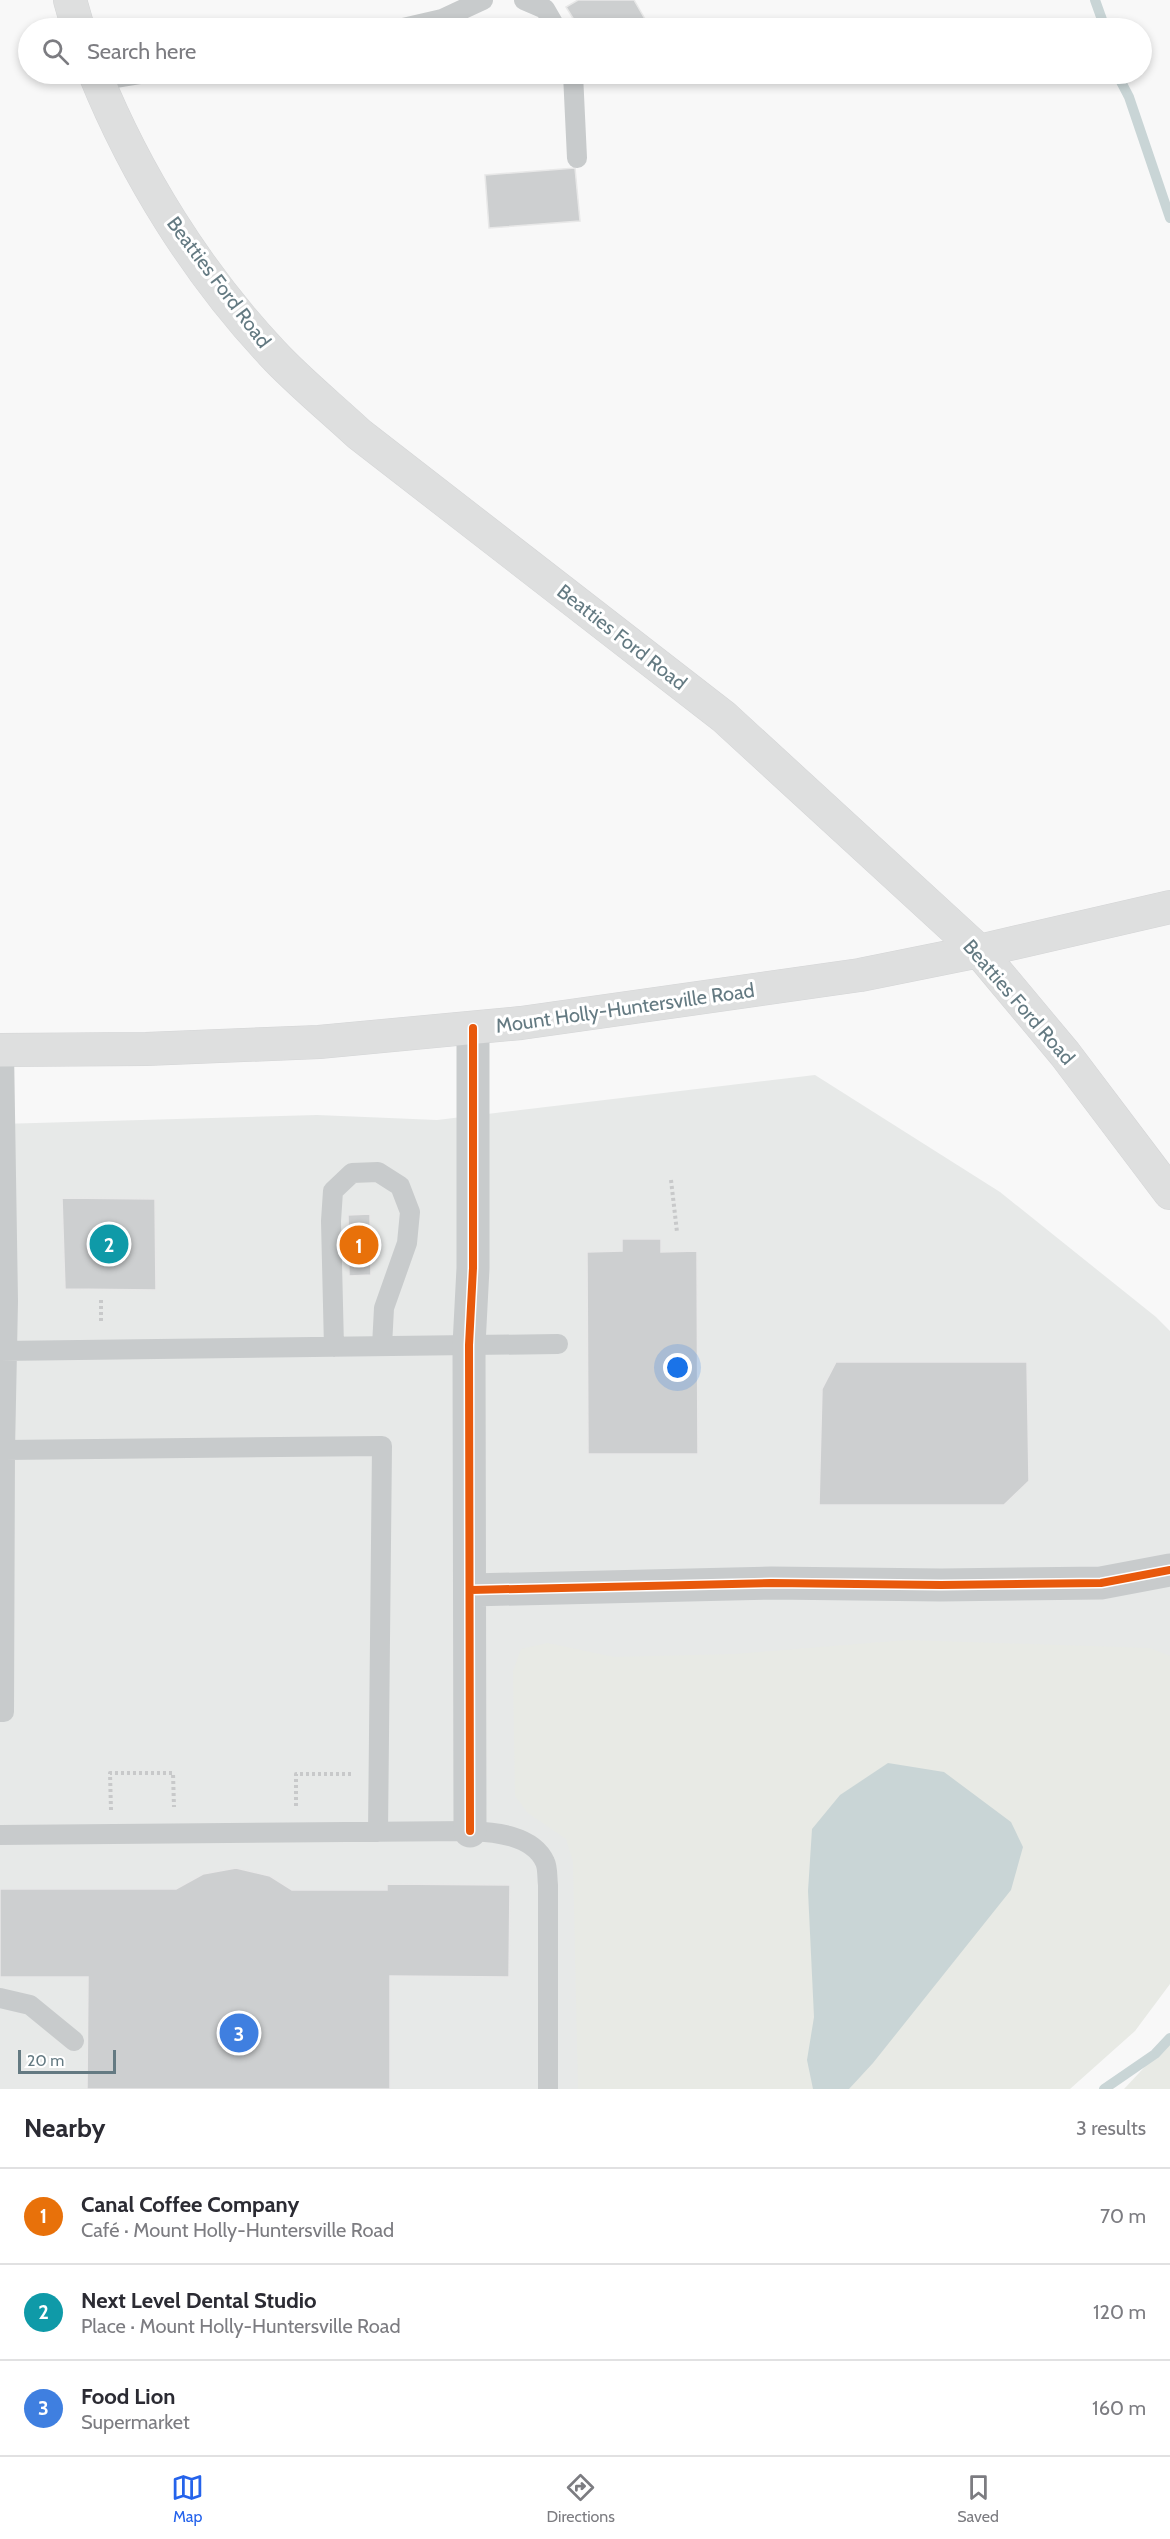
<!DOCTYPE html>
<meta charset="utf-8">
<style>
:root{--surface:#fff;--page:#f2f2f3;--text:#2b2b33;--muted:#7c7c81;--line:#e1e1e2;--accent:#2563eb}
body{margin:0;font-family:Cabin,sans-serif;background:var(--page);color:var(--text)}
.scale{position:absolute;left:18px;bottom:15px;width:98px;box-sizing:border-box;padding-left:6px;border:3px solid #647a82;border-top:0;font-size:16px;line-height:21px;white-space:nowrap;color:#647a82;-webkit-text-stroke:4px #fff;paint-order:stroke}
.you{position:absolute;left:678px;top:1368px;width:21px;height:21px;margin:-15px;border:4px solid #fff;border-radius:50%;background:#1a73e8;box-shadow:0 0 0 9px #1a73e833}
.badge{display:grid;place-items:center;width:39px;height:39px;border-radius:50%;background:var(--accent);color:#fff;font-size:20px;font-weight:700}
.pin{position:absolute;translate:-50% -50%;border:3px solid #fff;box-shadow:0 2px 6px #0006}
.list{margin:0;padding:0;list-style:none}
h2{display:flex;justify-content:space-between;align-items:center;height:78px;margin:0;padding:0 24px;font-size:26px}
h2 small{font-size:20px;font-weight:400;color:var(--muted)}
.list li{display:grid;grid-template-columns:39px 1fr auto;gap:18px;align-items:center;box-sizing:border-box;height:96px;padding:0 24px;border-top:2px solid var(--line)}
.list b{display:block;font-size:22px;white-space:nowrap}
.list p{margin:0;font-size:20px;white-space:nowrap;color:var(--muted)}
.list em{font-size:20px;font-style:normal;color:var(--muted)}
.icon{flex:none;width:33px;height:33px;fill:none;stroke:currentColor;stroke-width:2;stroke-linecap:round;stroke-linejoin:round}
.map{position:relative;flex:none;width:1170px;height:2089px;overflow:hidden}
.search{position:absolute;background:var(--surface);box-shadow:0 3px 9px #0003;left:18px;right:18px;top:18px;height:66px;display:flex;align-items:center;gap:15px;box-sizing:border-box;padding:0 21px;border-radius:33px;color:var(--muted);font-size:22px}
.sheet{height:366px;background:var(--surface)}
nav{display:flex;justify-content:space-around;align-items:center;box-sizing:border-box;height:84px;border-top:2px solid var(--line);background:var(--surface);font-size:16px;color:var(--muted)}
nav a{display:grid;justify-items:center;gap:3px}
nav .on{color:var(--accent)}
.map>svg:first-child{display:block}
</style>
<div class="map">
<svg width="1170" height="2089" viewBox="0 0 1170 2089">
<rect width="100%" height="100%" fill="#f8f8f8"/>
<path fill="#e7e9e8" d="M 815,1075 L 1000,1192 L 1156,1317 L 1170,1331 L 1170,1724 L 868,2089 L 0,2089 L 0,1124 L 317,1115 L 437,1120 Z"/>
<path fill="#e8eae5" d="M 907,1640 L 1150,1648 L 1170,1656 L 1170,1984 L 1135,2031 L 1070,2089 L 578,2089 L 573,1862 L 566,1839 L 528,1813 L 515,1796 L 513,1671 L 521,1649 L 548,1643 L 614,1657 L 734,1654 Z
M 1170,2040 L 1170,2089 L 1124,2089 Z"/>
<path fill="#c9d5d6" d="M 888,1763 L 944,1772 L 1011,1822 L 1023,1847 L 1011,1890 L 873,2063 L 849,2089 L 813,2089 L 807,2060 L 814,2017 L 808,1891 L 812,1829 L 840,1795 Z"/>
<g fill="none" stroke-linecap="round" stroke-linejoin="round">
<path stroke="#c9d5d6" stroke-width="10" d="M 1095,0 L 1105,28
M 1117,74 L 1129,97 L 1170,218
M 1104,2089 L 1155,2054 L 1170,2038"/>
</g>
<path fill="#cdcfd0" stroke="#e8e8e8" stroke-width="1.5" d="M 578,0 L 634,0 L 649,26 L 645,28 L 579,28 L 566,7 Z
M 575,168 L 580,221 L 489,228 L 485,175 Z
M 62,1198 L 155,1199 L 156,1290 L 65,1289 Z
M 370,1214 L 371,1275 L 349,1276 L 348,1215 Z
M 622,1239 L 661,1239 L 661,1252 L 697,1251 L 698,1454 L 588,1454 L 587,1252 L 622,1251 Z
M 836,1362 L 1027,1362 L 1029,1481 L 1004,1505 L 819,1505 L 822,1389 Z
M 236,1868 L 270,1876 L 292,1890 L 387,1890 L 387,1884 L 510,1885 L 509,1977 L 390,1976 L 390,2089 L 87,2089 L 88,1977 L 0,1977 L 0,1889 L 176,1889 L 203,1874 Z"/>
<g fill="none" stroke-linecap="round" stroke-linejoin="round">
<defs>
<path id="secondary" d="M 70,0 L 78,28
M 95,74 C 136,175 197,273 272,353 C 299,382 330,407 359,434 L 724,717 L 979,951 L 1065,1054 L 1170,1193
M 0,1050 L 146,1049 L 319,1042 L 521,1023 L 860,975 L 979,951 L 1170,907"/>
</defs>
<use href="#secondary" stroke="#d4d5d6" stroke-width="34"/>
<path stroke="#c8c9ca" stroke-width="4" stroke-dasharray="3 3" stroke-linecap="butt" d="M 671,1180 L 677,1232
M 101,1300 L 101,1324
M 296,1806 L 296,1774 L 352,1774
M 111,1810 L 110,1773 L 173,1773 L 174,1807"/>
<path stroke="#c8cbcc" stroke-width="20" d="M 524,0 L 545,9 L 556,28
M 403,28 L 442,19 L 483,0
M 573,74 L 577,158
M 98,81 L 141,74
M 4,1050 L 8,1301 L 5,1450
M 334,1347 L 331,1221 L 333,1191 L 352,1173 L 378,1172 L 400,1186 L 410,1212 L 407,1243 L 384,1308 L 382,1346
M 0,1351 L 558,1344
M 0,1712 L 4,1712 L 5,1450 L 382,1446 L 378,1832
M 0,1835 L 470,1831 C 494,1832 533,1835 545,1862 C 548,1868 547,1878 548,1885 L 548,2089
M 0,1998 L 30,2005 L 74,2041"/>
<path stroke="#c8cbcc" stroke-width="33" d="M 471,1590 L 771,1583 L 941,1585 L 1101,1583 L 1170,1570
M 470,1831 L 469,1345 L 473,1268 L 473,1028"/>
<use href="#secondary" stroke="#dedfdf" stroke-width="33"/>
<defs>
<path id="cycleway" d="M 471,1590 L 771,1583 L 941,1585 L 1101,1583 L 1170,1570
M 470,1831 L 469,1345 L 473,1268 L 473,1028"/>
</defs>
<use href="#cycleway" stroke="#fff" stroke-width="11"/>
<use href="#cycleway" stroke="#e8590c" stroke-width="8"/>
</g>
<g text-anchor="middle" stroke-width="6" stroke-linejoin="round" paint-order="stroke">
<g font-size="20" fill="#647a82" stroke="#fff">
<text transform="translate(219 282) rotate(53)" y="7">Beatties Ford Road</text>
<text transform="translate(622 637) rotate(38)" y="7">Beatties Ford Road</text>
<text transform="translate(1019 1002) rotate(49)" y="7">Beatties Ford Road</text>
<text transform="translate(625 1008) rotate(-8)" y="7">Mount Holly-Huntersville Road</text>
</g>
</g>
</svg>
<div class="scale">20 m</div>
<div class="you"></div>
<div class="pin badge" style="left:359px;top:1245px;background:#e8710a">1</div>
<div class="pin badge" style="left:109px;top:1244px;background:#0f9aa8">2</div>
<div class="pin badge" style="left:239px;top:2033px;background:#3f7fe0">3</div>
<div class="search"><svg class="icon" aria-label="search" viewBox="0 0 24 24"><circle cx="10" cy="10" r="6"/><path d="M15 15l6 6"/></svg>Search here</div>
</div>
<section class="sheet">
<h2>Nearby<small>3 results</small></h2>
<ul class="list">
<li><span class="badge" style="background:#e8710a">1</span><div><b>Canal Coffee Company</b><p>Café · Mount Holly-Huntersville Road</p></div><em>70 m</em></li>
<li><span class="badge" style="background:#0f9aa8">2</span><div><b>Next Level Dental Studio</b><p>Place · Mount Holly-Huntersville Road</p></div><em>120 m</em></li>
<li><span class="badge" style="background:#3f7fe0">3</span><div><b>Food Lion</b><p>Supermarket</p></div><em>160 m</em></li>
</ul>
</section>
<nav>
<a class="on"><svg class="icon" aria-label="map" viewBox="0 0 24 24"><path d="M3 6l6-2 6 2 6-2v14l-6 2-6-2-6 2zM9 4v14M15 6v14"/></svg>Map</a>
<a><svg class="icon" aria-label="directions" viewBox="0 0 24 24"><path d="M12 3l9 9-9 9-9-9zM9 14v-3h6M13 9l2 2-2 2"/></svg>Directions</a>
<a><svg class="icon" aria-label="saved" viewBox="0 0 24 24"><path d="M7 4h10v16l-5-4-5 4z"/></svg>Saved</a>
</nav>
